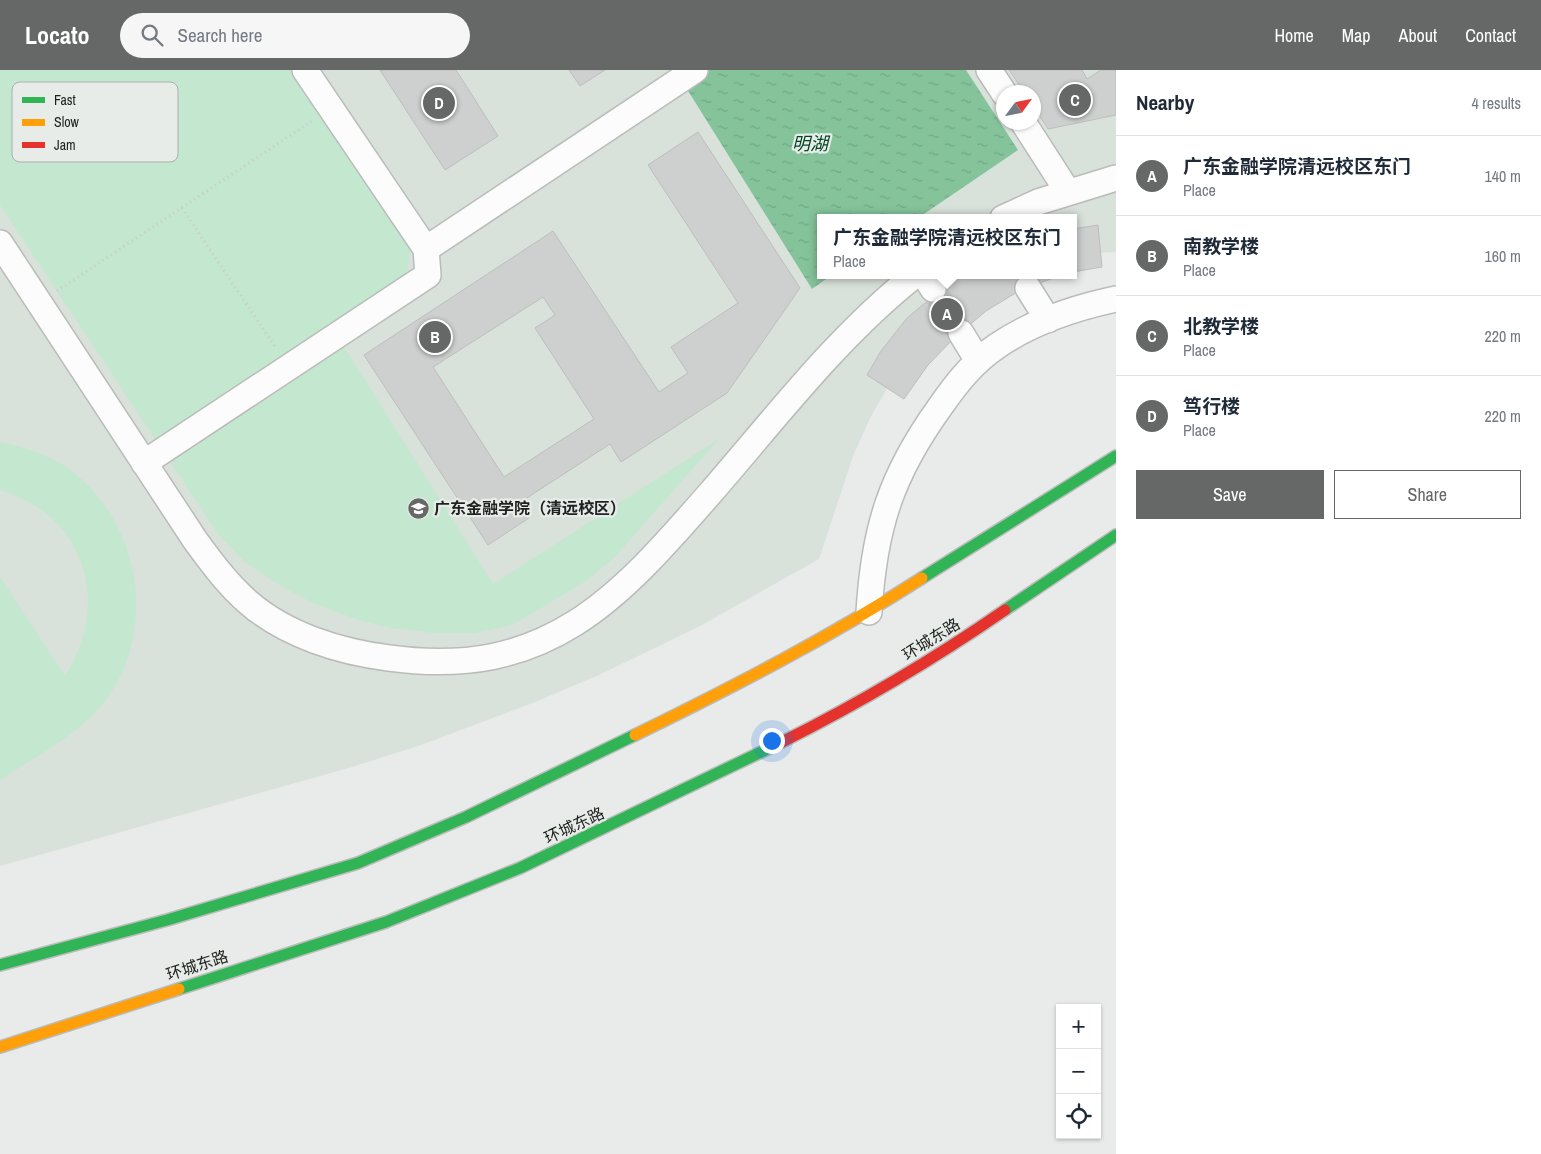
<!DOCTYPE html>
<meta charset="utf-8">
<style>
:root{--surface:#fff;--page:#f6f6f7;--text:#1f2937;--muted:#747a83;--line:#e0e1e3;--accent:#656866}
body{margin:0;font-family:"Archivo Narrow","Noto Sans SC",sans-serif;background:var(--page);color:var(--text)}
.controls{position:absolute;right:15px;bottom:15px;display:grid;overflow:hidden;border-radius:0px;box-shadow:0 1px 4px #0004}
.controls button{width:45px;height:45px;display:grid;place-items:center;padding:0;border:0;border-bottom:1px solid var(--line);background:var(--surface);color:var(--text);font:25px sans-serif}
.compass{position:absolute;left:996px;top:15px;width:45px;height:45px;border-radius:50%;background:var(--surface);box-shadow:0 1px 4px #0004;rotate:57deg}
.you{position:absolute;left:771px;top:670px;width:18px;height:18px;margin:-12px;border:4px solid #fff;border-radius:50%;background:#1a73e8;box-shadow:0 0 0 8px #1a73e833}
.badge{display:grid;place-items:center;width:32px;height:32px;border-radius:50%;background:var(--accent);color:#fff;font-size:16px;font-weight:700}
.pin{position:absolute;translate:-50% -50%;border:2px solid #fff;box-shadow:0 1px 5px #0006}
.popup{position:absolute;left:817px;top:144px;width:260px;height:65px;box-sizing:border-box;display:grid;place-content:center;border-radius:0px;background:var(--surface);filter:drop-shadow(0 1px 4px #0005);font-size:16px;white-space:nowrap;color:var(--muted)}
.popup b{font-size:19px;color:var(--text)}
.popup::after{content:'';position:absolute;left:50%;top:100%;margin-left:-10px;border:10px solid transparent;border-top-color:var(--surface)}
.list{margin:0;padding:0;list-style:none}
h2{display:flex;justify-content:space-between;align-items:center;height:65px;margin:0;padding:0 20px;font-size:21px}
h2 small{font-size:16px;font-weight:400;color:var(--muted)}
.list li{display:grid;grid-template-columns:32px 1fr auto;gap:15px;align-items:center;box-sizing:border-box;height:80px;padding:0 20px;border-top:1px solid var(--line)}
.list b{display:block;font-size:19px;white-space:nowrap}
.list p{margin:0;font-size:16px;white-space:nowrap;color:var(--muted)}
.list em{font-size:16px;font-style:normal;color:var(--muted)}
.actions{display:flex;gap:10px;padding:15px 20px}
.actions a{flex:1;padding:11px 0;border:1px solid var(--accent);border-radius:0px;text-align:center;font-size:18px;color:var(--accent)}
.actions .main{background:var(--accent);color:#fff}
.icon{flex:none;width:28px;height:28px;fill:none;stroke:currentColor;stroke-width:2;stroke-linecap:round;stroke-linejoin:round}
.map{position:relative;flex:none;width:1116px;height:1084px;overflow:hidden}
header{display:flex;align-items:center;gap:30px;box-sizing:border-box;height:70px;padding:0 25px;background:var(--accent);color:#fff}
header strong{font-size:24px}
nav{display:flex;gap:28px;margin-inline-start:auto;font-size:18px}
.search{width:350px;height:45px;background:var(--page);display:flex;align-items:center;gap:12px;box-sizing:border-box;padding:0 18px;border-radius:28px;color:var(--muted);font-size:19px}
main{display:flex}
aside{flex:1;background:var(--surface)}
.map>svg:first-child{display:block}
</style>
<header>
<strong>Locato</strong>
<div class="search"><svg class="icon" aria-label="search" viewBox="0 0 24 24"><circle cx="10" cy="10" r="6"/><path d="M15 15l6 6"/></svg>Search here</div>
<nav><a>Home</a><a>Map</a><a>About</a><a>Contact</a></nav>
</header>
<main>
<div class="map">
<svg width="1116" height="1084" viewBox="0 0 1116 1084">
<defs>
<pattern id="water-ripples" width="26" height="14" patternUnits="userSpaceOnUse" patternTransform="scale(1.25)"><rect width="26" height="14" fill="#85c39b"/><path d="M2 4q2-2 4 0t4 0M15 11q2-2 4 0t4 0" fill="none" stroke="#72a785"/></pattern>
</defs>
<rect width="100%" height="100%" fill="#e8ebe9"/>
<path fill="#d8e1da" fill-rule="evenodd" d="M 0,0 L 1116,0 L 1116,182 L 1073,184 L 1073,148 L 821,148 L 821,205 L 1006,205 L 890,313 L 870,348 L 853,386 L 819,489 L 700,556 L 599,605 L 530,634 L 421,675 L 352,697 L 0,796 ZM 1004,22 L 1034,22 L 1034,52 L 1004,52 Z"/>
<path fill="#c4e7cf" d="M 0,0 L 292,0 L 411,173 L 406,209 L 333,259 L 493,514 L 719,369 L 613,489 L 586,511 L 512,555 L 474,563 L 434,563 L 392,558 L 359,550 L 315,534 L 281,516 L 246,493 L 218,464 L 0,135 Z
M 0,372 C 25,377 52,386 73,402 C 138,453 156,551 112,621 C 87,661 39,684 0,710 L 0,507 L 65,606 C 112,533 85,445 0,420 Z"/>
<path fill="url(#water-ripples)" d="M 675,0 L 966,0 L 1018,80 L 918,148 L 821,148 L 821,205 L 832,205 L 812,219 Z"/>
<path fill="#ced0cf" stroke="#bdbebd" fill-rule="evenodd" d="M 380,0 L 456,0 L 498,66 L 445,100 Z
M 569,0 L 605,0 L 580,16 Z
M 1009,0 L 1082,0 L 1087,9 L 1101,0 L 1116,0 L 1116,45 L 1048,59 L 1034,37 L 1034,22 L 1024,22 Z
M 698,62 L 800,218 L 727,323 L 621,392 L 610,374 L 519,433 L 529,448 L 488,475 L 364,285 L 553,161 L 659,322 L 688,303 L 671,277 L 738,233 L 648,95 ZM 543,227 L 555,245 L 535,258 L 594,349 L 504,407 L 433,297 Z
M 1098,155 L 1102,197 L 1073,202 L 1073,159 Z
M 959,205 L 1061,205 L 1019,221 L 986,241 L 955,267 L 928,295 L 904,329 L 867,305 L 881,281 L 907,248 Z"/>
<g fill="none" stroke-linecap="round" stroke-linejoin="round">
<path stroke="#c0c3c1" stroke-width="25" stroke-dasharray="25 12" stroke-linecap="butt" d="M 933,219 L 961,263"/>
<defs>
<path id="street" d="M 305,0 L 426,179
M 989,0 L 1004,23
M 1023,52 L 1068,122
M 1003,148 L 1038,132 L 1116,108
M 0,173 L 195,470 C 211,492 228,515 249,533 C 286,565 340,582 389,588 C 548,610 618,529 713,420 C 777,346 838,266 915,205
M 924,205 L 933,219
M 1028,218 L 1048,250
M 961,263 L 978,291
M 144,393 L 428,205 L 426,179 L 695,0
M 869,542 C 874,458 891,405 940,337 C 956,314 973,292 997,276 C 1032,252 1074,238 1116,229"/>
<path id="fast" d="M 922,508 L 1116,386
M 1005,540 L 1116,465
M 0,895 L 167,850 L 358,793 L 466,747 L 635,665
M 179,919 L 386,852 L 520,798 L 782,672"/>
<path id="slow" d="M 635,665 C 733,617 830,567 922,508
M 0,977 L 179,919"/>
<path id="jam" d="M 782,672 C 860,633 934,589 1005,540"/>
</defs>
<use href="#street" stroke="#babcba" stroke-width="28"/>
<use href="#fast" stroke="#babcba" stroke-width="14"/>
<use href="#slow" stroke="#babcba" stroke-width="14"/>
<use href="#jam" stroke="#babcba" stroke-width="14"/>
<path stroke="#c9cac9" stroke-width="3" stroke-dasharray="1 4" stroke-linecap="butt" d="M 182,138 L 276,278
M 57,221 L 312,51"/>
<use href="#street" stroke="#fcfcfc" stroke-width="25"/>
<use href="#fast" stroke="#30b455" stroke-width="11"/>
<use href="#slow" stroke="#ff9f0a" stroke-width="11"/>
<use href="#jam" stroke="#e5322d" stroke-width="11"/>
</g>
<defs>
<symbol id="university-disc" viewBox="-11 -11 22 22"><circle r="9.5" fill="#656866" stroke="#e7ece8"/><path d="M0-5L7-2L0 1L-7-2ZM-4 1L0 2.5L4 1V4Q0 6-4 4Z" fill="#fff"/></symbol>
</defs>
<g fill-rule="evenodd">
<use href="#university-disc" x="406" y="426" width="25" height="25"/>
</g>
<g text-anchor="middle" stroke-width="4.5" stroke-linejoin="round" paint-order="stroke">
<g font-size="16" font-weight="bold" fill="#1f2120" stroke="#e7ece8" text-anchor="start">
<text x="434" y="444">广东金融学院（清远校区）</text>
</g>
<g font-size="16" fill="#1f2120" stroke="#e7ece8">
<text transform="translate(931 569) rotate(-32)" y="6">环城东路</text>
<text transform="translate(574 755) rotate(-25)" y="6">环城东路</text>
<text transform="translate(197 895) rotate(-18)" y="6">环城东路</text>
</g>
<g font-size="18" font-style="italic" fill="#004622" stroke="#e7ece8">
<text x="810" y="80">明湖</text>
</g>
</g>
<rect x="12" y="12" width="166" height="80" rx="8" fill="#e7ece8" stroke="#abafac" stroke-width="1"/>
<rect x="22" y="27" width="23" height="6" fill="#30b455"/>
<rect x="22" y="49" width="23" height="7" fill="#ff9f0a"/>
<rect x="22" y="72" width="23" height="6" fill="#e5322d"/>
<g font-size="14" fill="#1f2120">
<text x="54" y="35">Fast</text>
<text x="54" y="57">Slow</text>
<text x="54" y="80">Jam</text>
</g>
</svg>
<div class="controls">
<button>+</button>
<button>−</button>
<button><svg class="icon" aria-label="locate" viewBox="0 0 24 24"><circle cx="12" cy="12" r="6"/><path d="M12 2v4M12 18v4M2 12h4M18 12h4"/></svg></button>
</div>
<svg class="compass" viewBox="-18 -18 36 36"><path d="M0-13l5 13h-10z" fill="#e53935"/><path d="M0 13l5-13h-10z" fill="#747a83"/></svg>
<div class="you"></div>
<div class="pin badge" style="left:947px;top:244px">A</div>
<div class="popup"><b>广东金融学院清远校区东门</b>Place</div>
<div class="pin badge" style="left:435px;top:267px">B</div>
<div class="pin badge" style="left:1075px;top:30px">C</div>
<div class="pin badge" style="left:439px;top:33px">D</div>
</div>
<aside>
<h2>Nearby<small>4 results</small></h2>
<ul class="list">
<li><span class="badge">A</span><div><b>广东金融学院清远校区东门</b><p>Place</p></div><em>140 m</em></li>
<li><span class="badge">B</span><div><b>南教学楼</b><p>Place</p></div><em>160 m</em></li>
<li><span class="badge">C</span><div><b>北教学楼</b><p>Place</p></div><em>220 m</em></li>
<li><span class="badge">D</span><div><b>笃行楼</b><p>Place</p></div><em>220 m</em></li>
</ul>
<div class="actions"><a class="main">Save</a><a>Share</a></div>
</aside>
</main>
